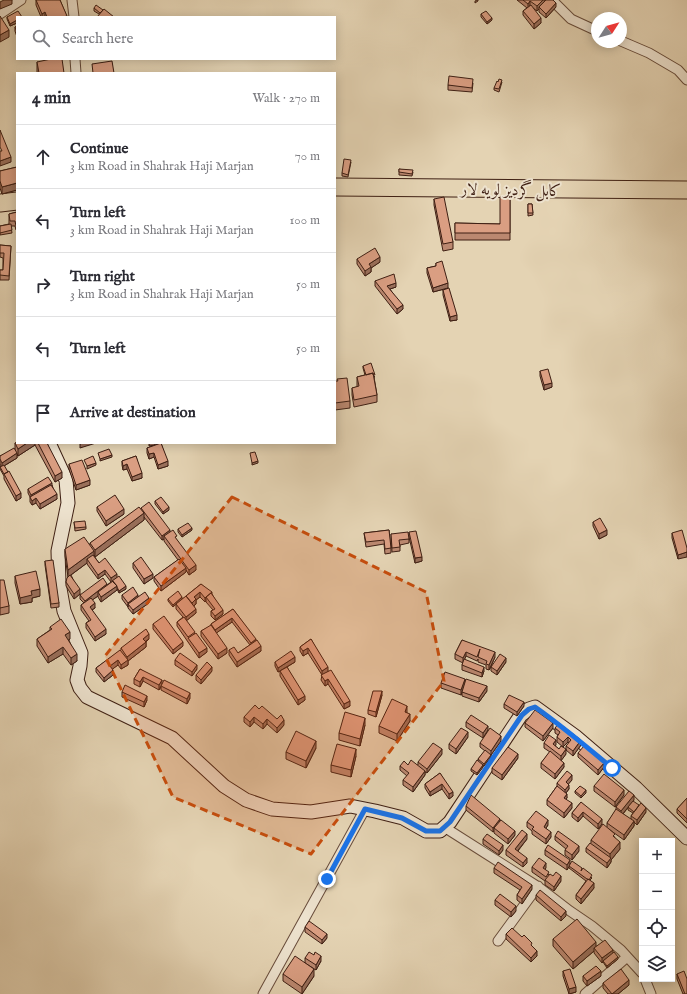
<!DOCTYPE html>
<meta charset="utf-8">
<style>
:root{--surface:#fff;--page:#f2f2f3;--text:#2b2b33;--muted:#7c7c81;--line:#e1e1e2}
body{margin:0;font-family:"IM FELL English",Amiri,serif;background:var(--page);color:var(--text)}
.controls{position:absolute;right:12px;bottom:12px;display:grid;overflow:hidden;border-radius:0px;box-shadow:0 2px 10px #0003}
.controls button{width:36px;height:36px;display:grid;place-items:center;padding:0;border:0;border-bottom:1px solid var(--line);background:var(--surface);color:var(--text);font:20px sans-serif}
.compass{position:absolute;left:591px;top:12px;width:36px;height:36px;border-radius:50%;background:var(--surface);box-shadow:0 2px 10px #0003;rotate:54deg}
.stop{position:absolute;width:12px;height:12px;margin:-9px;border:3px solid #1a73e8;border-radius:50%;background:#fff}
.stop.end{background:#1a73e8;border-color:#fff;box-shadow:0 1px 4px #0008}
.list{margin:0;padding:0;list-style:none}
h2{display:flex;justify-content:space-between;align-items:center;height:52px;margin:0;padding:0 16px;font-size:17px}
h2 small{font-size:13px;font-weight:400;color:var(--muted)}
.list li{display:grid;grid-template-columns:26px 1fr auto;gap:12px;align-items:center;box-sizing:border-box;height:64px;padding:0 16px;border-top:1px solid var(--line)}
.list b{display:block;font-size:15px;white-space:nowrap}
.list p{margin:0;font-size:13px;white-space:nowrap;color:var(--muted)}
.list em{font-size:13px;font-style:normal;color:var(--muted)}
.icon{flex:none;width:22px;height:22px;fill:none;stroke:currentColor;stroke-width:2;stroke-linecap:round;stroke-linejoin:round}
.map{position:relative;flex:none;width:687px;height:994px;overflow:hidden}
.search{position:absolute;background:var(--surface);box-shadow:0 2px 10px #0003;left:16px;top:16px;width:320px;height:44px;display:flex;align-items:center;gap:10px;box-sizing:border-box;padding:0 14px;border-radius:0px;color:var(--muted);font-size:15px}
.panel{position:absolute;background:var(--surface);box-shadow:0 2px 10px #0003;left:16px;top:72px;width:320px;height:372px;border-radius:0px}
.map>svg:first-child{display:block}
</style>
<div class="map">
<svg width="687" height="994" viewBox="0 0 687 994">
<rect width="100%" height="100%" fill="#e4d3b3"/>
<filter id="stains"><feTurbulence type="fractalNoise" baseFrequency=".005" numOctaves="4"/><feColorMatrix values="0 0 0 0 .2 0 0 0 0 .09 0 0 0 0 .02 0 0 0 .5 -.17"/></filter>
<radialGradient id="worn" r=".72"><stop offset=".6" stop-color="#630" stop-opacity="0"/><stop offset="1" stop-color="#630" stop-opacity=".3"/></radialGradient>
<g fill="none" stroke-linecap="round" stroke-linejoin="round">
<defs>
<path id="street" d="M 72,0 L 74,17
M 552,0 L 571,19 L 597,31
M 0,14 L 21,0
M 621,41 L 649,53 L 678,70 L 687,80
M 75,59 L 76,73
M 444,827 L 540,888 L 570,911 L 592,926 L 621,950 L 642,973
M 498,941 L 538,886
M 645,979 L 651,994
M 263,994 L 365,809
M 585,994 L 627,957"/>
<path id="secondary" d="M 49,443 L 66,480 L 68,503 L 58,551 L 59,583 L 64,611 L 81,653 L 80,666 L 77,680 L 80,688 L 87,697 L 172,738 L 224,786 L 246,800 L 272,809 L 311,812 L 350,806 L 375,811 L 403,818 L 426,831 L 440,831 L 450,822 L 521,715 L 529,709 L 535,707 L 575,736 L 636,788 L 687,838"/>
<path id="highway" d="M 335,187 L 687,190
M 0,203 L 17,201"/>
</defs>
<use href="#street" stroke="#684c3b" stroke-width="11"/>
<use href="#secondary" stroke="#3e1f13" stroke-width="15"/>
<use href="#highway" stroke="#3e1f13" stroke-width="19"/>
<use href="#street" stroke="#ede2ce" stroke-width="9"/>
<use href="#secondary" stroke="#ede2ce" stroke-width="13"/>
<use href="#highway" stroke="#e4d3b3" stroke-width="17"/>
</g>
<path fill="#bb8870" stroke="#3e1f13" d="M 36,0 L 60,0 L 67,17 L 41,17 L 36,5 Z
M 517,0 L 545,0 L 545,1 L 556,7 L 546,18 L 539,12 L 539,9 L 537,11 L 533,8 L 541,23 L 534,29 L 523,15 L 523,11 L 527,8 Z
M 94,8 L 114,17 L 99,14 L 94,11 Z
M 481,14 L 492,20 L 487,24 L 481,17 Z
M 7,17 L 17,17 L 17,23 L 10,26 L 7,19 Z
M 17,26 L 17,37 L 15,31 L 15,27 Z
M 37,62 L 64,73 L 37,73 Z
M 502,82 L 499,92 L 494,90 L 494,88 Z
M 473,83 L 472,92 L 448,90 L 448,85 Z
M 351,162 L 348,177 L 342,176 L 342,173 Z
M 17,167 L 17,190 L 2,194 L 0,188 L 0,171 Z
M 399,169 L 413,172 L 412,176 L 399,175 Z
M 510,197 L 510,240 L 455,240 L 455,223 L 500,224 Z
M 434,199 L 453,242 L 453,249 L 443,251 L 434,205 Z
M 528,204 L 532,204 L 533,215 L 528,216 Z
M 17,212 L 17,230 L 16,230 L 15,226 L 11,226 L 12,233 L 0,235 L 0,226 L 9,224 L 9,214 Z
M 0,245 L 11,246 L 9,280 L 0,280 L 0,270 L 3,270 L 3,258 L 0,257 Z
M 357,259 L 380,262 L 371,268 L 371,272 L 365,276 L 357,264 Z
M 436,263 L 448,288 L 433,292 L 427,273 L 427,268 L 436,266 Z
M 375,281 L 396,287 L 390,289 L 403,309 L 397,314 L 375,286 Z
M 443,290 L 457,320 L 450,321 L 443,295 Z
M 363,366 L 375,377 L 374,377 L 377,395 L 377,402 L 354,407 L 352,395 L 352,388 L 357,387 L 357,377 L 365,375 L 363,368 Z
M 540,371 L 552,387 L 544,390 L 540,376 Z
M 335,381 L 350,401 L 350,408 L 335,410 Z
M 15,443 L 47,443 L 62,478 L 55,482 L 35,445 L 18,456 L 17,454 L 17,458 L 4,466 L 21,498 L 16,501 L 4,479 L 4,476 L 0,469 L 0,467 L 1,466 L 0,464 L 0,456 L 15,450 Z
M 161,443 L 168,466 L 158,469 L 154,457 L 149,459 L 147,453 L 147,448 Z
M 136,456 L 142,478 L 132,481 L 127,469 L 123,470 L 122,465 L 122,461 Z
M 69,464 L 90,485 L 76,490 L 69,469 Z
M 52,485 L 57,499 L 40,509 L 36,503 L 32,505 L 30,502 L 30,497 L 28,493 L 28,489 Z
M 155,501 L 169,510 L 163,514 L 155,504 Z
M 97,507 L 124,514 L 106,526 L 97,511 Z
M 141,508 L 170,532 L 177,540 L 196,570 L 189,575 L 186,570 L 186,572 L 161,591 L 154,581 L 154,577 L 178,560 L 164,541 L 164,539 L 162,540 L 144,517 L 144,520 L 95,557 L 94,555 L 94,556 L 99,563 L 117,578 L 126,589 L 119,593 L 117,589 L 117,590 L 101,602 L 98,597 L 98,596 L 92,600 L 95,608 L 92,610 L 106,634 L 95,641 L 86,628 L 86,623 L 89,621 L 81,610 L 81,605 L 84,603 L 80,599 L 80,595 L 107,585 L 111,582 L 105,574 L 98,579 L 87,564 L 87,563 L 71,575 L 80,594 L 74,599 L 66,586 L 66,582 L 68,577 L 65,556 L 65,549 L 90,545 L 90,543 L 141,509 Z
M 74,522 L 86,527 L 86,529 L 75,531 Z
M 593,522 L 607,535 L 599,539 L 593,526 Z
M 178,529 L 192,530 L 182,537 L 178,532 Z
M 389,530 L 391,548 L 391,553 L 385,554 L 384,544 L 366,547 L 364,533 Z
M 409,532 L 422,561 L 415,563 L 409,537 Z
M 672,533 L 687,548 L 678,559 L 672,538 Z
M 391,534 L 409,539 L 409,543 L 400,545 L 400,551 L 392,552 Z
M 45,561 L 59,603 L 59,607 L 51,608 L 45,565 Z
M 133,563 L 153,578 L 144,584 L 133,568 Z
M 15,576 L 40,596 L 32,598 L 32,602 L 20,604 L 15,583 Z
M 0,580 L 9,606 L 9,613 L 0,615 Z
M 201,584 L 212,594 L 223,614 L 215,620 L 211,616 L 211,611 L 213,610 L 206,602 L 206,601 L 205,602 L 200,597 L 196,600 L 196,604 L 194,606 L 196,613 L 186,621 L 207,652 L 199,658 L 177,626 L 177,622 L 183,617 L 176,609 L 176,604 L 173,607 L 168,601 L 168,599 L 182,599 L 186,597 L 186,596 Z
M 122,595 L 149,603 L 133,614 L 128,608 L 128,607 L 122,599 Z
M 233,609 L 256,641 L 261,651 L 237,667 L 229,655 L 229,650 L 238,653 L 250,645 L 232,622 L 216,633 L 227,653 L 218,659 L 201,636 L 201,631 L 211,626 L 211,624 Z
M 153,624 L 183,646 L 173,654 L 153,629 Z
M 50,627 L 70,639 L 69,640 L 77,661 L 71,665 L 63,654 L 48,663 L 37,646 L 37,639 L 50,630 Z
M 149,639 L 146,642 L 146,647 L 128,661 L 128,665 L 121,669 L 118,665 L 112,669 L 113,675 L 104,682 L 96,672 L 96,668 L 121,650 L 121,648 Z
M 311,639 L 328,671 L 350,706 L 344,709 L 328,684 L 325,686 L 321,680 L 322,675 L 308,653 L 303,656 L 300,651 L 300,647 Z
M 462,640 L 495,657 L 491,666 L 506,662 L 497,675 L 491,671 L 491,667 L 489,670 L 486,669 L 486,665 L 478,662 L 478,659 L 477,661 L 466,656 L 464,660 L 484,671 L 482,677 L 462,670 L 462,665 L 463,663 L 455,659 L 455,654 Z
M 175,660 L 197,669 L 192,676 L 175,665 Z
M 275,662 L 295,662 L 287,667 L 305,700 L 298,705 L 280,676 L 280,671 L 278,672 L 275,666 Z
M 140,669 L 162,684 L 190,698 L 187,704 L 161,690 L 161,687 L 159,690 L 143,681 L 140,687 L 134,684 L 134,679 Z
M 212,671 L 201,684 L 196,680 L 196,675 Z
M 441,683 L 465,683 L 461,695 L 441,688 Z
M 487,691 L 479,702 L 462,696 L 462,692 Z
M 122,692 L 147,700 L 144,707 L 122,697 Z
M 382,695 L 376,717 L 368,714 L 368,710 Z
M 504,704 L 524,706 L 517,716 L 504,708 Z
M 259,709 L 284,725 L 277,733 L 267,724 L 263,729 L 254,722 L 250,727 L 244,722 L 244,717 Z
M 407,713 L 410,721 L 397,741 L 379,733 L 379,726 Z
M 466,722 L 488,730 L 483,738 L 466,727 Z
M 525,723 L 553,728 L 543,741 L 525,727 Z
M 365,725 L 360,746 L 339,740 L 339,733 Z
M 555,728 L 581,745 L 573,756 L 566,750 L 566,746 L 569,743 L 568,742 L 563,747 L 557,742 L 557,737 L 558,735 L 555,733 Z
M 468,737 L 456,754 L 449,749 L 449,744 Z
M 501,741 L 491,755 L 491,757 L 484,766 L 483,766 L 483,767 L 477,775 L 471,771 L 471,769 L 478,761 L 478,759 L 485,751 L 480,747 L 480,743 Z
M 544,743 L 556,745 L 555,746 L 566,754 L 561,760 L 564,767 L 555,779 L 541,768 L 541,763 L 550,752 L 544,748 Z
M 316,748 L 306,768 L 286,759 L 286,752 Z
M 578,753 L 604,767 L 598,775 L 578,757 Z
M 442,754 L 427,773 L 425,772 L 425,775 L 413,792 L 403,785 L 403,780 L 407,776 L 400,770 L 400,766 L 408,765 L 418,765 L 418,762 Z
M 356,756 L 351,777 L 331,772 L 331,765 Z
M 518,758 L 502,780 L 492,773 L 492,768 Z
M 440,773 L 453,796 L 449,799 L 442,789 L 430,796 L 425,788 L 425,784 Z
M 572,780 L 568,784 L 569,789 L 566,793 L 567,798 L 566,799 L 572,808 L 564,818 L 547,805 L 547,800 L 557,786 L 557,783 Z
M 594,786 L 624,795 L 615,807 L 594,791 Z
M 575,791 L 586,793 L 581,798 L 575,793 Z
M 687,798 L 687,823 L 677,813 L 677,809 Z
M 634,800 L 623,814 L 631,820 L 631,816 L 633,813 L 628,810 L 628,807 L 639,805 L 646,812 L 637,825 L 634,822 L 634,826 L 624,840 L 610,830 L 615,838 L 620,849 L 611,860 L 611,862 L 607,868 L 586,852 L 586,848 L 591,843 L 591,840 L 607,827 L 607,823 L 616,810 L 616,807 Z
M 581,802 L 602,824 L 598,829 L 583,816 L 578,822 L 572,817 L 572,813 Z
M 466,806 L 500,821 L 515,835 L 508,844 L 494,833 L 494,831 L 493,832 L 466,810 Z
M 527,822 L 548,825 L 546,828 L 551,837 L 546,844 L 532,834 L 532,831 L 527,827 Z
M 555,836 L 579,851 L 572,860 L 565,855 L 565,850 L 566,849 L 555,840 Z
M 483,839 L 503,850 L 499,855 L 483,844 Z
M 527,839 L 518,851 L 527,863 L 523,867 L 506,855 L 506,850 Z
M 545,850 L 570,865 L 582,869 L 592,878 L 590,880 L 594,888 L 581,904 L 576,899 L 576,895 L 586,881 L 569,868 L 569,866 L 567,870 L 545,855 Z
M 532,867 L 546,868 L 545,869 L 549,875 L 561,881 L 554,891 L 545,885 L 545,881 L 532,872 Z
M 494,868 L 532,889 L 522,904 L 517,900 L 517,895 L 520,890 L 494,873 Z
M 536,895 L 566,916 L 561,921 L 536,900 Z
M 495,900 L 516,911 L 511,917 L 495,905 Z
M 305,927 L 327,938 L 322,944 L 305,932 Z
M 506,934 L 532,947 L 537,956 L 531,962 L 506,939 Z
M 553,939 L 596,946 L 613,953 L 618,959 L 607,968 L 603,962 L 602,963 L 594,953 L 594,951 L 573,969 L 553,946 Z
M 314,955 L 321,961 L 316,970 L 305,963 L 305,958 Z
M 563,971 L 576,992 L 569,994 L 563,976 Z
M 283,974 L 314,976 L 302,994 L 283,981 Z
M 677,974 L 687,994 L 683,994 L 677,979 Z
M 583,976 L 601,976 L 587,986 L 583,981 Z
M 603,983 L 629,985 L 618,994 L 608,994 L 603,988 Z"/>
<path fill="#996f5b" stroke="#3e1f13" d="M 4,0 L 12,0 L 12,4 L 0,9 L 0,2 Z
M 477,0 L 478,0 L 478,1 L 475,3 L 475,1 Z
M 543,0 L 545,0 L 545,2 L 539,7 L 539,9 L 537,11 L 537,6 Z
M 530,1 L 530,5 L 528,9 L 528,4 Z
M 556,3 L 556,7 L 546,18 L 546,14 Z
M 45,12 L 45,17 L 42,17 L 42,14 Z
M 492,18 L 492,20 L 487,24 L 487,22 Z
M 541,18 L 541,23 L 534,29 L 534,24 Z
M 17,20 L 17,23 L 10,26 L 10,24 Z
M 9,30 L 9,37 L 0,42 L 0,35 Z
M 11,157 L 11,162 L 0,166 L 0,161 Z
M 17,183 L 17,190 L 2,194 L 2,187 Z
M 380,257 L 380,262 L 371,268 L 371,272 L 365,276 L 365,271 L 369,264 Z
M 396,283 L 396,287 L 387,290 L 387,286 Z
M 448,283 L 448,288 L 433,292 L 433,288 Z
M 403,305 L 403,309 L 397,314 L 397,309 Z
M 457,315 L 457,320 L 450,321 L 450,317 Z
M 552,383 L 552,387 L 544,390 L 544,385 Z
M 27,443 L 35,443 L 35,445 L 18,456 L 18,449 Z
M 83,443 L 96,443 L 80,448 L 80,444 Z
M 152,443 L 155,443 L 155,445 L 149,446 L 149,444 Z
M 17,453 L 17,458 L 2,467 L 2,463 Z
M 154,453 L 154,457 L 149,459 L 149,454 Z
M 112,455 L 112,457 L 100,461 L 100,459 Z
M 168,461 L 168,466 L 158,469 L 158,465 Z
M 258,461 L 258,463 L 252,465 L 252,463 Z
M 96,463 L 96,465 L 87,469 L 87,466 Z
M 127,464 L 127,469 L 123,470 L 123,466 Z
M 62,472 L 62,478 L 55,482 L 55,476 Z
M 142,473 L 142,478 L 132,481 L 132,477 Z
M 90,480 L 90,485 L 76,490 L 76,485 Z
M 52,483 L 52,488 L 31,499 L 31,495 Z
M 21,493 L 21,498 L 16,501 L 16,496 Z
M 57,494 L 57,499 L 40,509 L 40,504 Z
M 36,498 L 36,503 L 32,505 L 32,501 Z
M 169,507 L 169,510 L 163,514 L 163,512 Z
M 124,509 L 124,514 L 106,526 L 106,521 Z
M 144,513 L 144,520 L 95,557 L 95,550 Z
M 192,528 L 192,530 L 182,537 L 182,535 Z
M 170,530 L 170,534 L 164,536 L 164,539 L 162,540 L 162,536 Z
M 607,530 L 607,535 L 599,539 L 599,534 Z
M 94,551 L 94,557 L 87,559 L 87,563 L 68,577 L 68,570 Z
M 687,552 L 687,557 L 678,559 L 678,555 Z
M 422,557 L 422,561 L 415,563 L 415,558 Z
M 196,565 L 196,570 L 189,575 L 189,570 Z
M 186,568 L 186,572 L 161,591 L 161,586 Z
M 105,570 L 105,574 L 98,579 L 98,575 Z
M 117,574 L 117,579 L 111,583 L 111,578 Z
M 153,574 L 153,578 L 144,584 L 144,579 Z
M 107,584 L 107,589 L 98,592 L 98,596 L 85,605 L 85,601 Z
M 117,586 L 117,590 L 101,602 L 101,597 Z
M 126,586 L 126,589 L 119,593 L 119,591 Z
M 40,589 L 40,596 L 32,598 L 32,602 L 20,604 L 20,598 L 31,591 Z
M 80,589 L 80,594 L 74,599 L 74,594 Z
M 200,592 L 200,597 L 196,600 L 196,604 L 192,607 L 192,603 L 194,597 Z
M 212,592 L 212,596 L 206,597 L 206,601 L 205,602 L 205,598 Z
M 138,595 L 138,599 L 128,604 L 128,607 L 128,603 Z
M 182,597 L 182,599 L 173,607 L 173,605 Z
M 149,598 L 149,603 L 133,614 L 133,610 Z
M 95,603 L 95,608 L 90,611 L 90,607 Z
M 196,609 L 196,613 L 186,621 L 186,617 Z
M 223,610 L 223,614 L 215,620 L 215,616 Z
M 232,618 L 232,622 L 215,634 L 215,630 Z
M 106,629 L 106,634 L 95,641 L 95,637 Z
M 70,632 L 70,639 L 65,642 L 65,635 Z
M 149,634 L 149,639 L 143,643 L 143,639 Z
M 256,639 L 256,643 L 251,647 L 251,643 Z
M 146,642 L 146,647 L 128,661 L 128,665 L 121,669 L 121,665 L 127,660 L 127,657 Z
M 183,642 L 183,646 L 173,654 L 173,650 Z
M 261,646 L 261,651 L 237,667 L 237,662 Z
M 63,647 L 63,654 L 48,663 L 48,657 Z
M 207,648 L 207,652 L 199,658 L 199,653 Z
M 227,648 L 227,653 L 218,659 L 218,654 Z
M 308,648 L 308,653 L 303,656 L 303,651 Z
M 466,652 L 466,656 L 463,663 L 463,658 Z
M 495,652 L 495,657 L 489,670 L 489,665 Z
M 77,654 L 77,661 L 71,665 L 71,658 Z
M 295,657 L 295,662 L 278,672 L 278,668 Z
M 506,658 L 506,662 L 497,675 L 497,671 Z
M 118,660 L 118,665 L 110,671 L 110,666 Z
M 197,665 L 197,669 L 192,676 L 192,672 Z
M 212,667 L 212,671 L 201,684 L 201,680 Z
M 328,667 L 328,672 L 322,676 L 322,671 Z
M 484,667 L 484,671 L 482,677 L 482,673 Z
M 113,670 L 113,675 L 104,682 L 104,678 Z
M 143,677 L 143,681 L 140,687 L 140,682 Z
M 328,679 L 328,684 L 325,686 L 325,681 Z
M 465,679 L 465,683 L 461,695 L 461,690 Z
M 162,680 L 162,685 L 161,686 L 159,690 L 159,685 Z
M 487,686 L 487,691 L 479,702 L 479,698 Z
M 382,691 L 382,695 L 376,717 L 376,712 Z
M 190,693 L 190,698 L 187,704 L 187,699 Z
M 147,696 L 147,700 L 144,707 L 144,702 Z
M 305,696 L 305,700 L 298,705 L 298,700 Z
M 350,701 L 350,706 L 344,709 L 344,704 Z
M 524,702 L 524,706 L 517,716 L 517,712 Z
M 407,706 L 407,713 L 405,712 Z
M 410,714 L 410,721 L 397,741 L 397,734 Z
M 254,717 L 254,722 L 250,727 L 250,722 Z
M 365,718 L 365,725 L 360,746 L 360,739 Z
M 267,719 L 267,724 L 263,729 L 263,724 Z
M 284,720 L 284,725 L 277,733 L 277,728 Z
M 553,723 L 553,728 L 543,741 L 543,736 Z
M 488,726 L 488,730 L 483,738 L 483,733 Z
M 468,732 L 468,737 L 456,754 L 456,749 Z
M 501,736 L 501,741 L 491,755 L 491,751 Z
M 568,737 L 568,742 L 563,747 L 563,742 Z
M 556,740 L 556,745 L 553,749 L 553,744 Z
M 581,740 L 581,745 L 573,756 L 573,751 Z
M 316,741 L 316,748 L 306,768 L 306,761 Z
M 356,749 L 356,756 L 351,777 L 351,770 Z
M 442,749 L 442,754 L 427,773 L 427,769 Z
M 566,749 L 566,754 L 561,761 L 561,756 Z
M 518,754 L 518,758 L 502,780 L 502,775 Z
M 491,755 L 491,757 L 484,766 L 484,764 Z
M 564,763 L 564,767 L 555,779 L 555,774 Z
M 604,763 L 604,767 L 598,775 L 598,770 Z
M 483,765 L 483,767 L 477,775 L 477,773 Z
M 425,771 L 425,775 L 413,792 L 413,787 Z
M 572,775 L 572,780 L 566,787 L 566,782 Z
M 442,784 L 442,789 L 430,796 L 430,792 Z
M 569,785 L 569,789 L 565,794 L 565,790 Z
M 586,790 L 586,793 L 581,798 L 581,796 Z
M 624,790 L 624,795 L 615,807 L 615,802 Z
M 453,792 L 453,796 L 449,799 L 449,794 Z
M 567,794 L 567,798 L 564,802 L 564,798 Z
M 634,795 L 634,800 L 621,816 L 621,811 Z
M 572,803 L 572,808 L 564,818 L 564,813 Z
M 646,808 L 646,812 L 637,825 L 637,820 Z
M 583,812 L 583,816 L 578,822 L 578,818 Z
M 500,819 L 500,823 L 494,828 L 494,831 L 493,832 L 493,828 Z
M 602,819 L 602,824 L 598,829 L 598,824 Z
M 548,820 L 548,825 L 544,831 L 544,827 Z
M 634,821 L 634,826 L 624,840 L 624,835 Z
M 515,831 L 515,835 L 508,844 L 508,839 Z
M 551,832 L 551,837 L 546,844 L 546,839 Z
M 527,834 L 527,839 L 515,854 L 515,849 Z
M 620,842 L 620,849 L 611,860 L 611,862 L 607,868 L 607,863 L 610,859 L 610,854 Z
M 503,845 L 503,850 L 499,855 L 499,851 Z
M 579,846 L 579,851 L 572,860 L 572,855 Z
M 527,858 L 527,863 L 523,867 L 523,863 Z
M 570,860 L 570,865 L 567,870 L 567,865 Z
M 546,863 L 546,868 L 543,872 L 543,868 Z
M 561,876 L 561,881 L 554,891 L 554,887 Z
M 594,883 L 594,888 L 581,904 L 581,899 Z
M 532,885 L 532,889 L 522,904 L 522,899 Z
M 516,906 L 516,911 L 511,917 L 511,912 Z
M 566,911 L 566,916 L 561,921 L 561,917 Z
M 327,934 L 327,938 L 322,944 L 322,940 Z
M 596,942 L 596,949 L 594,948 L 594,951 L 573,969 L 573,962 Z
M 613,950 L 613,954 L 603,961 L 603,962 L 602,963 L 602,958 Z
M 537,951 L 537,956 L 531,962 L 531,958 Z
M 321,956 L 321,961 L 316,970 L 316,965 Z
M 618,957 L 618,959 L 607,968 L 607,966 Z
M 314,969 L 314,976 L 302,994 L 302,987 Z
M 601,971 L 601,976 L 587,986 L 587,981 Z
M 629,980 L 629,985 L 618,994 L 612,994 Z
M 576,987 L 576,992 L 569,994 L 569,989 Z"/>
<path fill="#da9e82" stroke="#3e1f13" d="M 36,0 L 60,0 L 67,16 L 63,17 L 47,17 L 45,12 L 42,14 Z
M 523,0 L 543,0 L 537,6 L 530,1 L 528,4 Z
M 546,0 L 553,0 L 556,3 L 546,14 L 539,7 Z
M 96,5 L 103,10 L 100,13 L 94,8 Z
M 531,5 L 541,18 L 534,24 L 523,11 Z
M 104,9 L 114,17 L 97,17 Z
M 18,11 L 22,17 L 17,17 L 17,20 L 10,24 L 7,17 Z
M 486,11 L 492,18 L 487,22 L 481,14 Z
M 0,16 L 9,30 L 0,35 Z
M 17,26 L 17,32 L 15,27 Z
M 51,59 L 62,59 L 64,73 L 39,73 L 37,62 Z
M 112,61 L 114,73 L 93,73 L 92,64 Z
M 449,76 L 473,79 L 472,88 L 448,85 Z
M 499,79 L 502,80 L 499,89 L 494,88 L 497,81 L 498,82 Z
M 0,130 L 11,157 L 0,161 L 0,151 L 2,151 L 0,147 Z
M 344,159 L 351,160 L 348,175 L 342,173 Z
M 17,167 L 17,183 L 2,187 L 0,181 L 0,171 Z
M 399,169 L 413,170 L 412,174 L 399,172 Z
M 444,197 L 453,242 L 443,244 L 434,199 Z
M 500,197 L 510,197 L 510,233 L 455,233 L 455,223 L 500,224 Z
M 528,204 L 532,204 L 533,213 L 528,213 Z
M 17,212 L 17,226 L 16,226 L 15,221 L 10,221 L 9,214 Z
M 11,224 L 12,230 L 0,233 L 0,226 Z
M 0,245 L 11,246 L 9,276 L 0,275 L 0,270 L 3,270 L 4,253 L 0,253 Z
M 375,248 L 380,257 L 369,264 L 371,267 L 365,271 L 357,259 Z
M 442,261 L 448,283 L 433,288 L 427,268 L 436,266 L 436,263 Z
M 394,274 L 396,283 L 387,286 L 403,305 L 397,309 L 375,281 Z
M 449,288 L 457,315 L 450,317 L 443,290 Z
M 371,363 L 375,375 L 373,375 L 373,373 L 366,375 L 363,366 Z
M 548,369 L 552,383 L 544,385 L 540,371 Z
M 373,373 L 377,395 L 354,400 L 352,388 L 359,386 L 357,377 Z
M 347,378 L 350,401 L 335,403 L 335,381 L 338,381 L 337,379 Z
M 17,442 L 17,443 L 27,443 L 18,449 L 15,443 Z
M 38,443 L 47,443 L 62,472 L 55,476 Z
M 161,443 L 168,461 L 158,465 L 154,453 L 149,454 L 147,448 Z
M 14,448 L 17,453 L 2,463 L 0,459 L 0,456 Z
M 109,449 L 112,455 L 100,459 L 98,453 Z
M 255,452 L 258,461 L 252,463 L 250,453 Z
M 93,456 L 96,463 L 87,466 L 84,460 Z
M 136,456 L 142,473 L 132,477 L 127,464 L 123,466 L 122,461 Z
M 82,460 L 90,480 L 76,485 L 69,464 Z
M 4,465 L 8,472 L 4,474 L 0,467 Z
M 9,471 L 21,493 L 16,496 L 4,474 Z
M 48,477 L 52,483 L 31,495 L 28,489 Z
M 51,485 L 57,494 L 40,504 L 36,498 L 32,501 L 30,497 Z
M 115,495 L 124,509 L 106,521 L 97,507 Z
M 161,497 L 169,507 L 163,512 L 155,501 Z
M 149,502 L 170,530 L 162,536 L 141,508 Z
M 139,507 L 144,513 L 95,550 L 90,543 Z
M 600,518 L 607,530 L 599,534 L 593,522 Z
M 85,521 L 86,527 L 75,528 L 74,522 Z
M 188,523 L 192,528 L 182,535 L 178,529 Z
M 173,530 L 177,536 L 175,537 L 196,565 L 189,570 L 164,536 Z
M 389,530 L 391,548 L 385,549 L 384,540 L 366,542 L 364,533 Z
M 682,530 L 687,548 L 687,552 L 678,555 L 672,533 Z
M 416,531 L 422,557 L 415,558 L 409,532 Z
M 408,532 L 409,539 L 399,540 L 400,547 L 392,548 L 391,534 Z
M 84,537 L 94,551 L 68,570 L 65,549 Z
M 93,555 L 99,563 L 105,558 L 117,574 L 111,578 L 105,570 L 98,575 L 87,559 Z
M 141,557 L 153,574 L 144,579 L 133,563 Z
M 179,559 L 186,568 L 161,586 L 154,577 Z
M 53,560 L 59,603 L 51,604 L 45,561 Z
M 36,571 L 40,589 L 31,591 L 32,595 L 20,598 L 15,576 Z
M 70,575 L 80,589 L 74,594 L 66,582 L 67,578 Z
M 119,576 L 126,586 L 119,591 L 117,587 L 117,586 L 112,581 Z
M 103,578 L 107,584 L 85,601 L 80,595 Z
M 0,580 L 4,580 L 9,606 L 0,608 Z
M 113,581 L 117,586 L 101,597 L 98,592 Z
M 201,584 L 212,592 L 205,598 L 200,592 L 194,597 L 196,599 L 192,603 L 186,596 Z
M 133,587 L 138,595 L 128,603 L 122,595 Z
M 178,591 L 182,597 L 173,605 L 168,599 Z
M 145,592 L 149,598 L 133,610 L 128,604 Z
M 211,593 L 223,610 L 215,616 L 211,611 L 215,609 L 206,597 Z
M 186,596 L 196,609 L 186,617 L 176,604 Z
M 91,598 L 95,603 L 90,607 L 106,629 L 95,637 L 86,623 L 91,620 L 81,605 Z
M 233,609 L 256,639 L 251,643 L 232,618 L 215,630 L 211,624 Z
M 164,616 L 183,642 L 173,650 L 153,624 Z
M 184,617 L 195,632 L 188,637 L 177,622 Z
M 61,619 L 70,632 L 65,635 L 77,654 L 71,658 L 63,647 L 48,657 L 37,639 L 52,629 L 50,627 Z
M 211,625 L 227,648 L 218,654 L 201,631 Z
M 146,629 L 149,634 L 143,639 L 146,642 L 127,657 L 121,648 Z
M 196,633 L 207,648 L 199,653 L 188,638 Z
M 311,639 L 328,667 L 322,671 L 308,648 L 303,651 L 300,647 Z
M 257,640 L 261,646 L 237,662 L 229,650 L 234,647 L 238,653 Z
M 462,640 L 495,652 L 489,665 L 486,664 L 487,661 L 478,657 L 480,649 L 477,657 L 466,652 L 463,658 L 455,654 Z
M 120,650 L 128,660 L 121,665 L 118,660 L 110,666 L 113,670 L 104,678 L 96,668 Z
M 291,651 L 295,657 L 278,668 L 275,662 Z
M 180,653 L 197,665 L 192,672 L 175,660 Z
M 500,654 L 506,658 L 497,671 L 491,667 Z
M 464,659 L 484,667 L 482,673 L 462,665 Z
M 207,662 L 212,667 L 201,680 L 196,675 Z
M 287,667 L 305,696 L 298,700 L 280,671 Z
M 140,669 L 162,680 L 159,685 L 143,677 L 140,682 L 134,679 Z
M 331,670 L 350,701 L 344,704 L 328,679 L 325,681 L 321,675 Z
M 445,672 L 465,679 L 461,690 L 441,683 Z
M 466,679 L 487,686 L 479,698 L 462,692 Z
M 164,680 L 190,693 L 187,699 L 161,686 Z
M 125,685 L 147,696 L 144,702 L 122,692 Z
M 373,691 L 382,691 L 376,712 L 368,710 Z
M 509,695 L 524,702 L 517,712 L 504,704 Z
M 392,699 L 407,706 L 405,712 L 410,714 L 397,734 L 379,726 Z
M 255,705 L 259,709 L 262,706 L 277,719 L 281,715 L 284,720 L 277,728 L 267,719 L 263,724 L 254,717 L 250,722 L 244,717 Z
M 535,710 L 553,723 L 543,736 L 525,723 Z
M 345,712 L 365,718 L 360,739 L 339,733 Z
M 471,715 L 488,726 L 483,733 L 466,722 Z
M 559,723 L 581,740 L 573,751 L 566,746 L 571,740 L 568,737 L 563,742 L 557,737 L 560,732 L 555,728 Z
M 461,728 L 468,732 L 456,749 L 449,744 Z
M 490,728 L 501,736 L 491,751 L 480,743 Z
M 296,731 L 316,741 L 306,761 L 286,752 Z
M 549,735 L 556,740 L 553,744 L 559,749 L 561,746 L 566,749 L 561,756 L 544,743 Z
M 433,743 L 442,749 L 427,769 L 418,762 Z
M 337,744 L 356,749 L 351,770 L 331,765 Z
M 584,746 L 604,763 L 598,770 L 578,753 Z
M 508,747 L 518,754 L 502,775 L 492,768 Z
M 485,750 L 491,755 L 484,764 L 478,759 Z
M 550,751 L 564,763 L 555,774 L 541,763 Z
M 411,760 L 425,771 L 413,787 L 403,780 L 409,773 L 400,766 L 404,761 L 408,765 Z
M 477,760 L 483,765 L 477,773 L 471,769 Z
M 567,771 L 572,775 L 566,782 L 569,785 L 565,790 L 557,783 Z
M 440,773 L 453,792 L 449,794 L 442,784 L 430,792 L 425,784 Z
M 604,774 L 624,790 L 615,802 L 594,786 Z
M 557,786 L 567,794 L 564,798 L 572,803 L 564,813 L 547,800 Z
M 580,786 L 586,790 L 581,796 L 575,791 Z
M 629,791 L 634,795 L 621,811 L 616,807 Z
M 471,795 L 500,819 L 493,828 L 466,806 Z
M 687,798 L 687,819 L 677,809 Z
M 633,801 L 639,805 L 634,812 L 628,807 Z
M 581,802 L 602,819 L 598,824 L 583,812 L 578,818 L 572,813 Z
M 641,803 L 646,808 L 637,820 L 631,816 Z
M 616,809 L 634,821 L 624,835 L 607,823 Z
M 536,811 L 548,820 L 544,827 L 551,832 L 546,839 L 532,829 L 534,827 L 527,822 Z
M 501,820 L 515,831 L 508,839 L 494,828 Z
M 603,824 L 615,834 L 613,836 L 620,842 L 610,854 L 591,840 Z
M 522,830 L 527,834 L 515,849 L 527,858 L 523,863 L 506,850 Z
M 558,831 L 579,846 L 572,855 L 565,850 L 568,846 L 555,836 Z
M 487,834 L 503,845 L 499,851 L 483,839 Z
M 590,843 L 611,858 L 607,863 L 586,848 Z
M 548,845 L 570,860 L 567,865 L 545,850 Z
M 539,858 L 546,863 L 543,868 L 549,872 L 546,877 L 532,867 Z
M 572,861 L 582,868 L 581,871 L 583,868 L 592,875 L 589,880 L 588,879 L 587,879 L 569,866 Z
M 498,862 L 532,885 L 522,899 L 517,895 L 522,887 L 494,868 Z
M 556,872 L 561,876 L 554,887 L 545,880 L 550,874 L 553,876 Z
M 588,879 L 594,883 L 581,899 L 576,895 Z
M 540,890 L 566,911 L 561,917 L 536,895 Z
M 500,894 L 516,906 L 511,912 L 495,900 Z
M 577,919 L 596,942 L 573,962 L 553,939 Z
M 309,921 L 327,934 L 322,940 L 305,927 Z
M 512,928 L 522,937 L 524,935 L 532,943 L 531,945 L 537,951 L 531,958 L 506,934 Z
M 605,940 L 613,950 L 602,958 L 594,948 Z
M 309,952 L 314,955 L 315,952 L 321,956 L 316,965 L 305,958 Z
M 614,952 L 618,957 L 607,966 L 603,961 Z
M 295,956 L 314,969 L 302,987 L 283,974 Z
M 596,966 L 601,971 L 587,981 L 583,976 Z
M 570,969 L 576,987 L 569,989 L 563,971 Z
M 621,969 L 629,980 L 612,994 L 603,983 Z
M 684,971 L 687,979 L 687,994 L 685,994 L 677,974 Z"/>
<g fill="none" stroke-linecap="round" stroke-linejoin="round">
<path stroke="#1a73e8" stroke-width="5" d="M 327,879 L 365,809 L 402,818 L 426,831 L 440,831 L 450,822 L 522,715 L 529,709 L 535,707 C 562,726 587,747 612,768"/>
</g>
<path fill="#c64d0d" fill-opacity="0.2" stroke="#c64d0d" stroke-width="3" stroke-dasharray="8 5" stroke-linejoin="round" d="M 232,497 L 426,592 L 444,681 L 311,854 L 173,797 L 105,656 Z"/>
<g text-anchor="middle" stroke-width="4" stroke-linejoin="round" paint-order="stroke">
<g font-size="16" fill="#3e1f13" stroke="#ede2ce">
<text transform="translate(511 189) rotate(1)" y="6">کابل گردیز لویه لار</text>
</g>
</g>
<rect width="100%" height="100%" filter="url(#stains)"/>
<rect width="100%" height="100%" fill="url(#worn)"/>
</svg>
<div class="controls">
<button>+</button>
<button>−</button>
<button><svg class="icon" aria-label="locate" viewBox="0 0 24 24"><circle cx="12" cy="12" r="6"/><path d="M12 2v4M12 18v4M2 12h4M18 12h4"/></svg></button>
<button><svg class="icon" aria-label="layers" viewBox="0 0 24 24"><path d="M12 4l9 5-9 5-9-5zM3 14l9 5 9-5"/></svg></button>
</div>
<svg class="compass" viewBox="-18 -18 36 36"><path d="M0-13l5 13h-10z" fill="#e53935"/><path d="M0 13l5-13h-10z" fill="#7c7c81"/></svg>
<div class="stop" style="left:612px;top:768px"></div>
<div class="stop end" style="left:327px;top:879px"></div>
<div class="search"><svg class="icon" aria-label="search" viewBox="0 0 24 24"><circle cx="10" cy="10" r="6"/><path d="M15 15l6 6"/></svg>Search here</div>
<section class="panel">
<h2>4 min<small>Walk · 270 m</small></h2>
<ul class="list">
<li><svg class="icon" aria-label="ahead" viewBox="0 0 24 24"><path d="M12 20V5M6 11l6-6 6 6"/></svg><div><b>Continue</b><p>3 km Road in Shahrak Haji Marjan</p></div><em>70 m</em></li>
<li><svg class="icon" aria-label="left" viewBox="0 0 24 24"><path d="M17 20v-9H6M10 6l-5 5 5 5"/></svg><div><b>Turn left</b><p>3 km Road in Shahrak Haji Marjan</p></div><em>100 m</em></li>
<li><svg class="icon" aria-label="right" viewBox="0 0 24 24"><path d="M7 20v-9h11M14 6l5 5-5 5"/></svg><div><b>Turn right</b><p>3 km Road in Shahrak Haji Marjan</p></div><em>50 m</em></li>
<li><svg class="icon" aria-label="left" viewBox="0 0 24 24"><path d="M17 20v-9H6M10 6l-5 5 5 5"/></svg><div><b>Turn left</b></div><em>50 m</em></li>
<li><svg class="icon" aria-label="arrive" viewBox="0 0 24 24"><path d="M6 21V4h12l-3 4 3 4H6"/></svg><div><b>Arrive at destination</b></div></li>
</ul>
</section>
</div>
